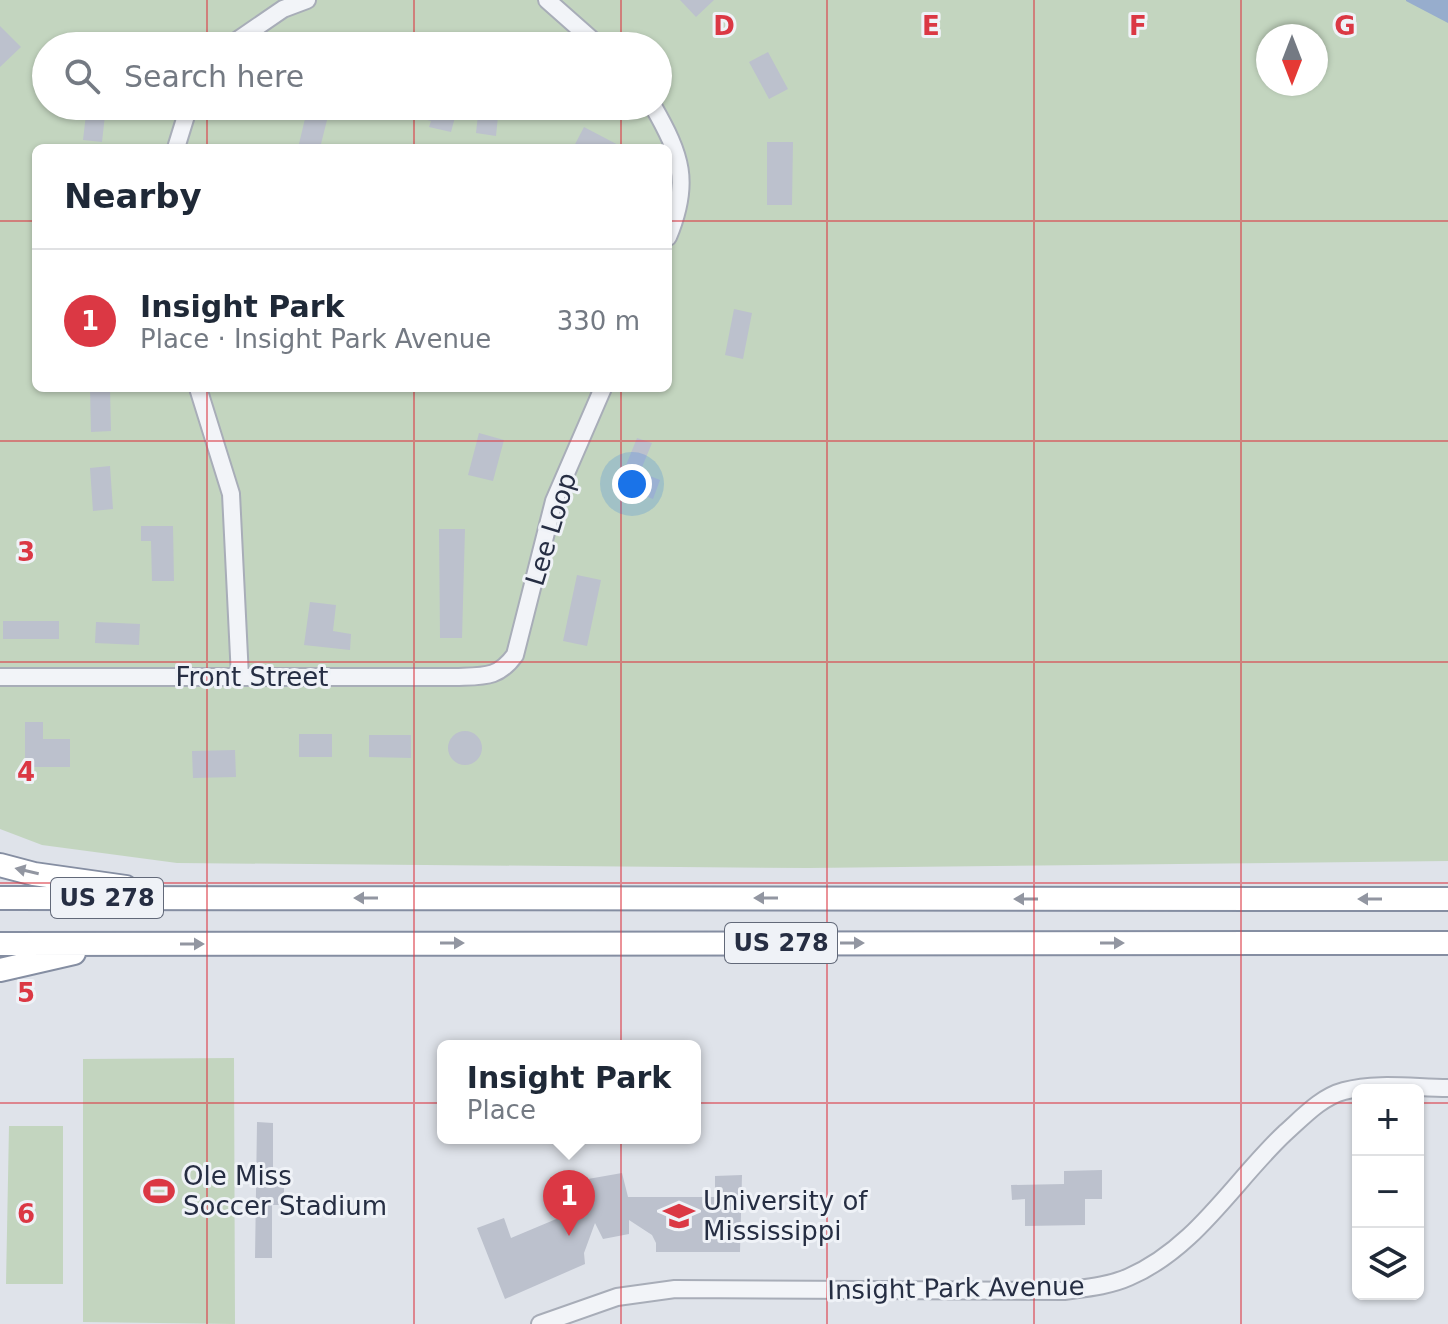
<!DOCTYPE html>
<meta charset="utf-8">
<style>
:root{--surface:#fff;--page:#f2f2f3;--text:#1f2937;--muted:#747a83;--line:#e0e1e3;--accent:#db3844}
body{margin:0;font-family:"DejaVu Sans",sans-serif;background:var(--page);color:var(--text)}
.controls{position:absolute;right:24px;bottom:24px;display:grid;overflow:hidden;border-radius:12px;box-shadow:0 2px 6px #0004}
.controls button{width:72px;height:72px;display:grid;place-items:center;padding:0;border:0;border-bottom:2px solid var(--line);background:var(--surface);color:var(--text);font:40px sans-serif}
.compass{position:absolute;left:1256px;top:24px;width:72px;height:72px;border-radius:50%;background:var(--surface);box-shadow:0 2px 6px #0004;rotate:180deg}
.you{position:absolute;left:632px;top:484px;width:28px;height:28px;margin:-20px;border:6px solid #fff;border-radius:50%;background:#1a73e8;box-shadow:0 0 0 12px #1a73e833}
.badge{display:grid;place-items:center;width:52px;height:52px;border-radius:50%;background:var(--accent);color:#fff;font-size:26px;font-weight:700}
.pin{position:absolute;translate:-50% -66px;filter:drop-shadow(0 2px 4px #0008)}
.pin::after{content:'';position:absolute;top:42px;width:28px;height:24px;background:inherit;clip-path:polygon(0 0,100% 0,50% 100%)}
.popup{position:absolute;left:437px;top:1040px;width:264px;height:104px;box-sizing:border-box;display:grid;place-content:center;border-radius:12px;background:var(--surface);filter:drop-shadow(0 2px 6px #0005);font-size:26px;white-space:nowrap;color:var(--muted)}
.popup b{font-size:30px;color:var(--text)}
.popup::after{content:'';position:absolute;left:50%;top:100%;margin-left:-16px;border:16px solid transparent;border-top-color:var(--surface)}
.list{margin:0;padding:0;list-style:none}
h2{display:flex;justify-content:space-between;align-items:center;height:104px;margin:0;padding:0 32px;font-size:34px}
h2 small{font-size:26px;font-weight:400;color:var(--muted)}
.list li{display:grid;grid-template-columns:52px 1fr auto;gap:24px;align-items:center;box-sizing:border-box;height:144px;padding:0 32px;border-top:2px solid var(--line)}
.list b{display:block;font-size:30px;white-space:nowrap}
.list p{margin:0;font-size:26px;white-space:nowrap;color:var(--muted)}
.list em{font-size:26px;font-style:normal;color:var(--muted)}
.icon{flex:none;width:44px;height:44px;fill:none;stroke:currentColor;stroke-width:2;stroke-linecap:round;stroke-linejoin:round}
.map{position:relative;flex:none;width:1448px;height:1324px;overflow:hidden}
.search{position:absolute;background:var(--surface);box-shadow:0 2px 6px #0004;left:32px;top:32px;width:640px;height:88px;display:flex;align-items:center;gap:20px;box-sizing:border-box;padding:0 28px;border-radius:44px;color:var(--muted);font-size:30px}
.panel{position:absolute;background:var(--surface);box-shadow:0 2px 6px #0004;left:32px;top:144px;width:640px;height:248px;border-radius:12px}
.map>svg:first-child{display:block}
</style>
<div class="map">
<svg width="1448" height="1324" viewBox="0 0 1448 1324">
<rect width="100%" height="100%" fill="#dfe3ea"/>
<path fill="#c3d5bf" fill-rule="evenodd" d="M 0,0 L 1448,0 L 1448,861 L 808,868 L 177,863 L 42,845 L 0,829 ZM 1268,36 L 1316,36 L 1316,84 L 1268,84 ZM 46,46 L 658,46 L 658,106 L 46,106 ZM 36,148 L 668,148 L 668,388 L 36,388 Z
M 234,1058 L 235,1324 L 83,1322 L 83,1059 Z
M 9,1126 L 63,1126 L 63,1284 L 6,1284 Z"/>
<path fill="#97adcd" d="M 1406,0 L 1448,0 L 1448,23 L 1406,1 Z"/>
<path fill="#bcc1cd" d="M 680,0 L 714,0 L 696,17 Z
M 0,26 L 21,47 L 0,67 Z
M 768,52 L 788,89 L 769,99 L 749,62 Z
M 87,106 L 106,106 L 102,142 L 83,140 Z
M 308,106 L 330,108 L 320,148 L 298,148 Z
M 389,106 L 458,106 L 451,132 L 429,127 L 431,121 L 389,110 Z
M 479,106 L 499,106 L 496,136 L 476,133 Z
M 584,127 L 624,148 L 573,148 Z
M 767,142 L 793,142 L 792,205 L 767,205 Z
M 734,309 L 752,313 L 743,359 L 725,355 Z
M 90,388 L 110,388 L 111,431 L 91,432 Z
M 479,433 L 504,440 L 493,481 L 468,475 Z
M 637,438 L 652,443 L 640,472 L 660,480 L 653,499 L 618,485 Z
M 110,466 L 113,509 L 93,511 L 90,468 Z
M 141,526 L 173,526 L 174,581 L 152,581 L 151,541 L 141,541 Z
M 439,529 L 465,529 L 462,638 L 440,638 Z
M 577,575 L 601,580 L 587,646 L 563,641 Z
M 310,602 L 336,605 L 333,631 L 351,634 L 350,650 L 304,645 Z
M 3,621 L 59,621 L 59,639 L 3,639 Z
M 96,622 L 140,624 L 139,645 L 95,643 Z
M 25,722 L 43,722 L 43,739 L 70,739 L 70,767 L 25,767 Z
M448 748a17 17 0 1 1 34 0a17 17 0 1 1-34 0Z
M 299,734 L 332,734 L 332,757 L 299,757 Z
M 369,735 L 411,735 L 411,758 L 369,757 Z
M 235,750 L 236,777 L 193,778 L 192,751 Z
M 257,1122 L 273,1123 L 273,1174 L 284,1174 L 284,1205 L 272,1205 L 272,1258 L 255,1258 Z
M 1102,1170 L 1102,1199 L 1085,1199 L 1085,1225 L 1025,1226 L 1025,1199 L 1012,1200 L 1011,1185 L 1064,1184 L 1064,1171 Z
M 622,1173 L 628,1197 L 715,1197 L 715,1176 L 742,1175 L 740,1252 L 656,1252 L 656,1243 L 652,1235 L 629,1220 L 629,1234 L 603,1239 L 595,1223 L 584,1253 L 585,1264 L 505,1299 L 477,1228 L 504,1218 L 511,1238 L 592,1204 L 588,1179 Z"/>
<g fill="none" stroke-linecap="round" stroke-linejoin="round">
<defs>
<path id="minor" d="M 547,0 L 599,46
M 229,46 L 283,9 L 307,0
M 653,106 C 681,155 691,182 668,237
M 176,148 L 189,106
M 198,388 L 231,494 L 240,677
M 0,677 L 459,677 C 486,676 499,677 515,655 L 554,501 L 603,388
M 540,1324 L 617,1297 L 675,1289 L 1064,1291 C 1086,1288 1109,1286 1129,1277 C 1196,1248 1234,1181 1285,1133 C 1303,1117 1321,1097 1344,1091 C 1377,1082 1415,1088 1448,1088"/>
<path id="highway" d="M 0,865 L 34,874 L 126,887
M 0,898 L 1448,899
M 0,944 L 1448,943
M 0,970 L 74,953"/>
</defs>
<use href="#minor" stroke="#a8adb8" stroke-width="20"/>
<use href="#highway" stroke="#858ea2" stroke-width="26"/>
<use href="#minor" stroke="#f2f4f8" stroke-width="16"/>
<use href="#highway" stroke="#fff" stroke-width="22"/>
</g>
<defs><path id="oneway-solid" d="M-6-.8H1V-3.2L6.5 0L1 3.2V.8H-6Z" transform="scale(2)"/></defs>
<g fill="#9296a1">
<use href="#oneway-solid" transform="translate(27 871) rotate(-167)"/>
<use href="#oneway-solid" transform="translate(366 898) rotate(-180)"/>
<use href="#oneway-solid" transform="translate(766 898) rotate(-180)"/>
<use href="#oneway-solid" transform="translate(1026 899) rotate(-180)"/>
<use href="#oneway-solid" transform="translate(1370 899) rotate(-180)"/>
<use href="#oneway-solid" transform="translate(452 943)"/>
<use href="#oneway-solid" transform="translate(852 943)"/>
<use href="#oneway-solid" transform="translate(1112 943)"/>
<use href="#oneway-solid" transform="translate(192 944)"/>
</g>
<path fill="none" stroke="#db3844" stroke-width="2" stroke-opacity="0.55" d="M 207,0 L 207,46M 414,0 L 414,46M 621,0 L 621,46M 827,0 L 827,1324M 1034,0 L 1034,1324M 1241,0 L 1241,1324M 207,106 L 207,148M 414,106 L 414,148M 621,106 L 621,148M 0,221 L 36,221M 668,221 L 1448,221M 207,388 L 207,1324M 414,388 L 414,1324M 621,388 L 621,1324M 0,441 L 1448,441M 0,662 L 1448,662M 0,883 L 1448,883M 0,1103 L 1358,1103M 1418,1103 L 1448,1103"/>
<defs>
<symbol id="stadium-bare" viewBox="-9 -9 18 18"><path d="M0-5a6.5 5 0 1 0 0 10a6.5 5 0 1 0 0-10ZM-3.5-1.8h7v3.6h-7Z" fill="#db3844" stroke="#eff2f7" stroke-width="2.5" paint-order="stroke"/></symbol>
<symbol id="university-bare" viewBox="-9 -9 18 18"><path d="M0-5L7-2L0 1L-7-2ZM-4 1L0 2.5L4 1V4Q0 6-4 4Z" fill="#db3844" stroke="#eff2f7" stroke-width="2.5" paint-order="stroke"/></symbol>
</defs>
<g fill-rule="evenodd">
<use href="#stadium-bare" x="137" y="1169" width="44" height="44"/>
<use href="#university-bare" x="657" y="1194" width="44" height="44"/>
</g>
<g text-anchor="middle" stroke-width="6" stroke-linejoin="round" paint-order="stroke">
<g fill="#eff2f7" stroke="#626979" stroke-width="2">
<rect x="51" y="878" width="112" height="40" rx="6"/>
<rect x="725" y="923" width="112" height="40" rx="6"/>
</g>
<g font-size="24" font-weight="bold" fill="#262e43">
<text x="107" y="906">US 278</text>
<text x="781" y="951">US 278</text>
</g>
<g font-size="26" fill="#262e43" stroke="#eff2f7">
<text transform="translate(551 529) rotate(-73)" y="9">Lee Loop</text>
<text x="252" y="686">Front Street</text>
<text transform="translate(956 1288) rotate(-1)" y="9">Insight Park Avenue</text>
</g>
<g font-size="26" fill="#262e43" stroke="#eff2f7" text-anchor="start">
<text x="183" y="1185">Ole Miss<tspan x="183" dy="30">Soccer Stadium</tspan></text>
<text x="703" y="1210">University of<tspan x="703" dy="30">Mississippi</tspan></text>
</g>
</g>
<g font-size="26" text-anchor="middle" font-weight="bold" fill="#db3844" stroke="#eff2f7" stroke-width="6" stroke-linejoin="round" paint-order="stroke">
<text x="724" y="35">D</text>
<text x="931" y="35">E</text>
<text x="1138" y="35">F</text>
<text x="1345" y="35">G</text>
<text x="26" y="561">3</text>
<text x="26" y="781">4</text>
<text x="26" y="1002">5</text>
<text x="26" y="1223">6</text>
</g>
</svg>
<div class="controls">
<button>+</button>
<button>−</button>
<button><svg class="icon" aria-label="layers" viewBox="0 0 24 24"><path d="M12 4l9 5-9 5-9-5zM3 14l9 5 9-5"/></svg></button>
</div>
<svg class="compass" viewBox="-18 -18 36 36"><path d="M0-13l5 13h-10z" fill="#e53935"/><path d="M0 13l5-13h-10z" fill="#747a83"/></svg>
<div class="you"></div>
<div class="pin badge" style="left:569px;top:1236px">1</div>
<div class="popup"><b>Insight Park</b>Place</div>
<div class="search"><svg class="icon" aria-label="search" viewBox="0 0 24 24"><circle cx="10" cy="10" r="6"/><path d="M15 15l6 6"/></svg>Search here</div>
<section class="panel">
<h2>Nearby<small></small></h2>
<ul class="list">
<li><span class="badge">1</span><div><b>Insight Park</b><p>Place · Insight Park Avenue</p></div><em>330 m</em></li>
</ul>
</section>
</div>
